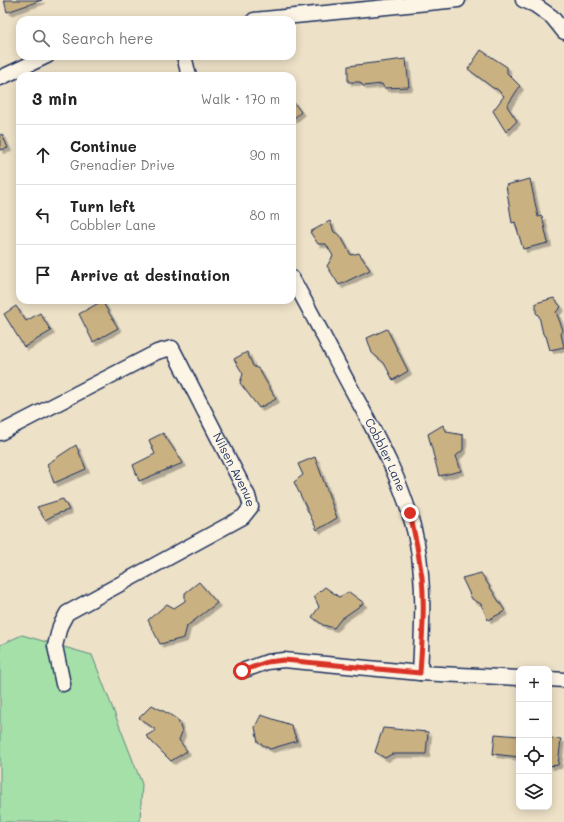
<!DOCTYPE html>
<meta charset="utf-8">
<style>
:root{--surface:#fff;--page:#f6f6f6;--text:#222;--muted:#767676;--line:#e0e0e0}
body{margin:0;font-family:Mali,sans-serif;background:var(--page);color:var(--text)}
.controls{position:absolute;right:12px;bottom:12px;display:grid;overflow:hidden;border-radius:8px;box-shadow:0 2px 10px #0003}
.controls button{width:36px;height:36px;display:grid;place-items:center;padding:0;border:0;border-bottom:1px solid var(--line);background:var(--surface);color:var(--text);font:20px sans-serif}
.stop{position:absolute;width:12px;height:12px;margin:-9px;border:3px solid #d93025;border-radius:50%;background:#fff}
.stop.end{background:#d93025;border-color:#fff;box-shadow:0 1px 4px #0008}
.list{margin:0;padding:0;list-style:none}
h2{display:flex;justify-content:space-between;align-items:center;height:52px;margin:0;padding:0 16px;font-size:17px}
h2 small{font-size:13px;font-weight:400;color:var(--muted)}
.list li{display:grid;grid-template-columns:26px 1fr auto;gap:12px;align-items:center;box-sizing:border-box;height:60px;padding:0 16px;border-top:1px solid var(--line)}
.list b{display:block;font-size:15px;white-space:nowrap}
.list p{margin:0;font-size:13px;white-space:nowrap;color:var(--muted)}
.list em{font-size:13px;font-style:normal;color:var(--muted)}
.icon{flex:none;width:22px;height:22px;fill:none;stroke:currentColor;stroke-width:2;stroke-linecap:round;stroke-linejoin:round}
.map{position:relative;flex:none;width:564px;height:822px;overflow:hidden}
.search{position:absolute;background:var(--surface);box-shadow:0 2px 10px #0003;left:16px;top:16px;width:280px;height:44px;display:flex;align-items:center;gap:10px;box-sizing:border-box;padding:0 14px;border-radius:12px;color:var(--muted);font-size:15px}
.panel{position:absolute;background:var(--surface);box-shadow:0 2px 10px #0003;left:16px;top:72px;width:280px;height:232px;border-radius:12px}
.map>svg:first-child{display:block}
</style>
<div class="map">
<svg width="564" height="822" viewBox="0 0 564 822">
<defs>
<filter id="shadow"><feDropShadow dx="3.5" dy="3.5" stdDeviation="0" flood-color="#0004"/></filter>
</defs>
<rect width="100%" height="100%" fill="#ede1c7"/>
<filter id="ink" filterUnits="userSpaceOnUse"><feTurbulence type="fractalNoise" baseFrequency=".025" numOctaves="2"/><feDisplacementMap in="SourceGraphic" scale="8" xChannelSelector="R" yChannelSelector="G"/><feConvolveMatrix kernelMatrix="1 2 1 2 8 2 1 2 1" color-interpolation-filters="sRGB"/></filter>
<g filter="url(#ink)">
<path fill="#a4e0a7" stroke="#608882" d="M 22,635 L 92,655 L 142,784 L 140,822 L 0,822 L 0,645 Z"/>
<path fill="#cab181" stroke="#1b2f5e" filter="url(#shadow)" d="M 4,0 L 42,0 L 7,12 Z
M 481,50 L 507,67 L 507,73 L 520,86 L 507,106 L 517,121 L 506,132 L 493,111 L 504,96 L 497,89 L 493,88 L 468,69 Z
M 406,59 L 409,87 L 384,88 L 382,84 L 363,86 L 360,82 L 348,82 L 348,66 Z
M 292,100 L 301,112 L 292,120 Z
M 2,134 L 8,148 L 0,150 L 0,135 Z
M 530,179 L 538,217 L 542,216 L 548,243 L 523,249 L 515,222 L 512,223 L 506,185 Z
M 330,221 L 334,232 L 340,235 L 351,255 L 359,253 L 370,270 L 339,285 L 327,266 L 333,256 L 326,244 L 318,244 L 310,232 Z
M 554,298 L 561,307 L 556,312 L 563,330 L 561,334 L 564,347 L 550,350 L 546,336 L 543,334 L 539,316 L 536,313 L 536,303 Z
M 102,301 L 118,328 L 93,342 L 79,314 Z
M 16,306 L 26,321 L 40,313 L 51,331 L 24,347 L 4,314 Z
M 387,329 L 408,371 L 393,380 L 384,363 L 372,353 L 367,338 Z
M 247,352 L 253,366 L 259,369 L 276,399 L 259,408 L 240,383 L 243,374 L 234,359 Z
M 443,425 L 447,432 L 463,435 L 463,450 L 456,456 L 461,471 L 439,476 L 428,434 Z
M 163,433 L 183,463 L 139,481 L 133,465 L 155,454 L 149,440 Z
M 76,445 L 86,469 L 54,483 L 47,464 Z
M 315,457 L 337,518 L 317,530 L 294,482 L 303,475 L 298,464 Z
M 63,499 L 69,510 L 56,514 L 45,520 L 37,507 Z
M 481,573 L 505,611 L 488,620 L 481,604 L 472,599 L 462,578 Z
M 199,582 L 217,603 L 187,626 L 184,638 L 160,644 L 148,620 L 167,604 L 174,608 L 185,601 L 185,593 Z
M 325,587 L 339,597 L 349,592 L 364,603 L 341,619 L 334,628 L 323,625 L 312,617 L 319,607 L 314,596 Z
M 152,705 L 169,714 L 178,720 L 182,732 L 179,740 L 187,751 L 171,761 L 146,736 L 156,730 L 139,718 Z
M 261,715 L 291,725 L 297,741 L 270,749 L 258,742 L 255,727 Z
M 383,728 L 428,732 L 426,754 L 392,754 L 385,758 L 375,752 Z
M 495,734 L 519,736 L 519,757 L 493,754 Z
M 549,738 L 561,739 L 558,765 L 549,766 Z"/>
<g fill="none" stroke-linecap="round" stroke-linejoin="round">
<defs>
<g id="minor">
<path d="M 523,0 L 535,5 L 552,17 L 564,32"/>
<path d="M 254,20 L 458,0"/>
<path d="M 184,56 L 189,76"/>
<path d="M 0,78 L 47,56"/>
<path id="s1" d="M 292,278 C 313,315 332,353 352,390 C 379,439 406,488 417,543 C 425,587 422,629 420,673"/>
<path id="s2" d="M 0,433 L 157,352 L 172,348 L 248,496 L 251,507 L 243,517 L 67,613 L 60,626 L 55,646 L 63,684"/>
<path d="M 242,671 L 267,662 L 284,660 L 420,673 L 519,678"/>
<path d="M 549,679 L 564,680"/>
</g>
</defs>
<use href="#minor" stroke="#1b2f5e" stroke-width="17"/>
<use href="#minor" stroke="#fcf5e5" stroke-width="14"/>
</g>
</g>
<g fill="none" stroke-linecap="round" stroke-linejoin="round" filter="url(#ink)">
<path stroke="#d93025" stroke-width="5" d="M 242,671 L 267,662 L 284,660 L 420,673 C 422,641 425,609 422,577 C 419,555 415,534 410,513"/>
</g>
<g text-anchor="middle" stroke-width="3.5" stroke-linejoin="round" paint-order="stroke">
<g font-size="12" fill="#1b2f5e" stroke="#fcf5e5">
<text dy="4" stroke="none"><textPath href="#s1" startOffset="200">Cobbler Lane</textPath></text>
<text dy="4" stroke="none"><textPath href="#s2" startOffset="329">Nilsen Avenue</textPath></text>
</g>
</g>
</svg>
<div class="controls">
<button>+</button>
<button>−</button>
<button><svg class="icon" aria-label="locate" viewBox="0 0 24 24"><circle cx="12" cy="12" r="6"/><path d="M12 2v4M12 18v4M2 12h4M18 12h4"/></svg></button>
<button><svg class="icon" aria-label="layers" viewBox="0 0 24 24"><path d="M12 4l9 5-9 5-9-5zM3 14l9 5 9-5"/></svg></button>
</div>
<div class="stop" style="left:242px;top:671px"></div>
<div class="stop end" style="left:410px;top:513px"></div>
<div class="search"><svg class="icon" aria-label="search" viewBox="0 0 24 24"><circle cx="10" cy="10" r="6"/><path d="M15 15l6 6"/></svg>Search here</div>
<section class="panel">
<h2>3 min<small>Walk · 170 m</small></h2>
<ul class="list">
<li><svg class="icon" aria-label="ahead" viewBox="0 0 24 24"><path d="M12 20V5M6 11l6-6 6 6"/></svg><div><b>Continue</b><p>Grenadier Drive</p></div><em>90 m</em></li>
<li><svg class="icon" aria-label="left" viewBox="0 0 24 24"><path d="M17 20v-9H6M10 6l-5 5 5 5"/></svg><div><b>Turn left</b><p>Cobbler Lane</p></div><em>80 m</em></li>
<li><svg class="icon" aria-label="arrive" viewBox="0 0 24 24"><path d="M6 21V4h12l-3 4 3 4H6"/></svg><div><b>Arrive at destination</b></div></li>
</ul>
</section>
</div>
